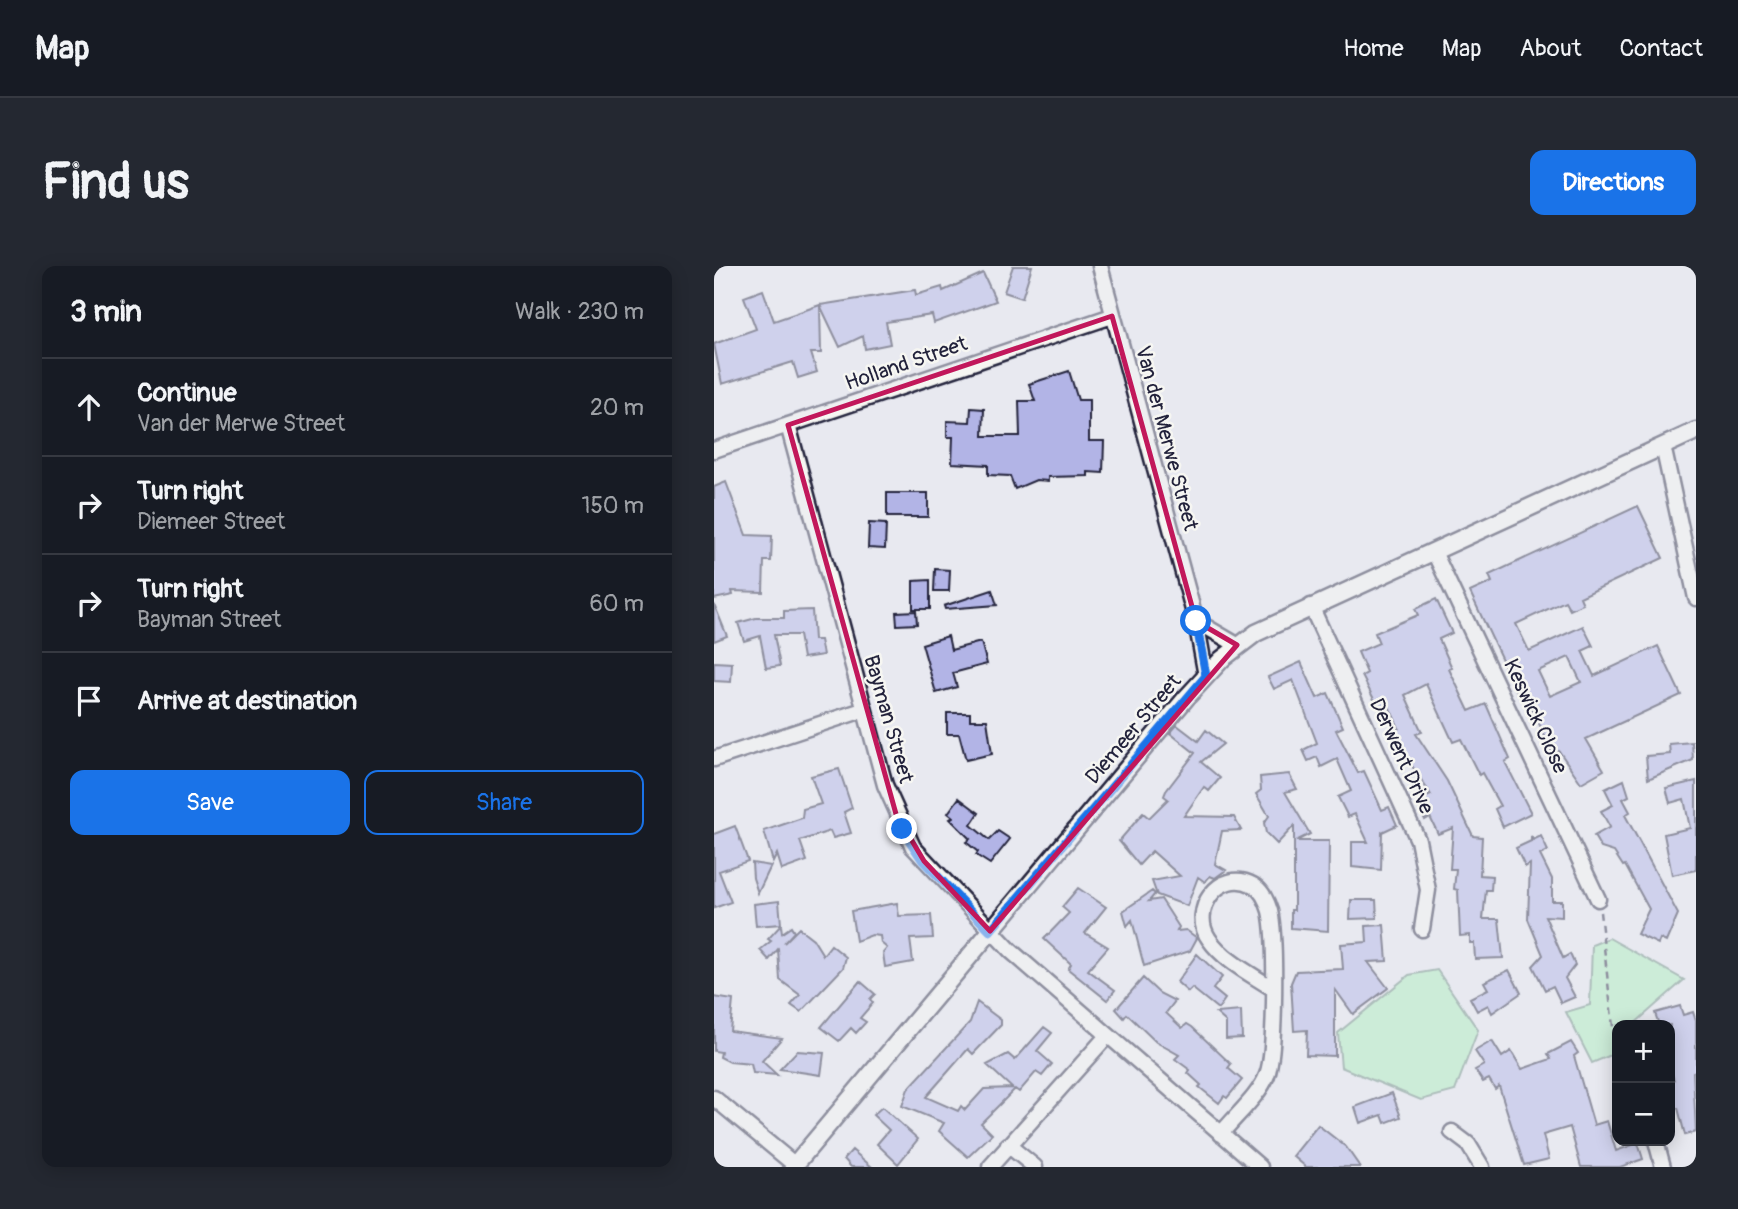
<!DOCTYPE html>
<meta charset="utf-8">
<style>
:root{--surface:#171b24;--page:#242831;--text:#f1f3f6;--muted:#9ea1a6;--line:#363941;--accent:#1a73e8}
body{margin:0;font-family:Pangolin,sans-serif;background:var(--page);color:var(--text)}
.controls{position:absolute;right:21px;bottom:21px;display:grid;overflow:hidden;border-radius:14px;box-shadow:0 4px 18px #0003}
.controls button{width:63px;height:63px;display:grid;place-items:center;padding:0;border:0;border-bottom:2px solid var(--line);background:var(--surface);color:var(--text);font:35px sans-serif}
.stop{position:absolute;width:21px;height:21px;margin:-16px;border:5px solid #1a73e8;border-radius:50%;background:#fff}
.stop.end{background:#1a73e8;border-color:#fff;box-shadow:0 2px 7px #0008}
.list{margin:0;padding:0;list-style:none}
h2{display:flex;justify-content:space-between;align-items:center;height:91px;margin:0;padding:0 28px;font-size:30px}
h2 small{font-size:23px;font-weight:400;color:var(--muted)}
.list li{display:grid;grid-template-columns:46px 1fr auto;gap:21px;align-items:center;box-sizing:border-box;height:98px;padding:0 28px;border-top:2px solid var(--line)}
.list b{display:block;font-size:26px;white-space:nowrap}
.list p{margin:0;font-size:23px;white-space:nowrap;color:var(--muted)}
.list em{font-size:23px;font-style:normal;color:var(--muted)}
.actions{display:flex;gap:14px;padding:21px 28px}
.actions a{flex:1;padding:16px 0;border:2px solid var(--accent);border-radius:14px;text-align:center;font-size:24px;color:var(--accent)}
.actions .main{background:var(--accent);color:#fff}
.icon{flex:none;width:38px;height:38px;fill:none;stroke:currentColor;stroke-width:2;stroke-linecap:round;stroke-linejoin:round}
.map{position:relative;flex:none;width:982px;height:901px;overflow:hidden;border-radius:14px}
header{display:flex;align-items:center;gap:42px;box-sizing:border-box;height:98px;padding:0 35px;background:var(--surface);border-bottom:2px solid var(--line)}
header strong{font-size:33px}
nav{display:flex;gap:38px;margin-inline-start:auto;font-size:24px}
.intro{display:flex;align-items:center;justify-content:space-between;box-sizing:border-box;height:168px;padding:0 42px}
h1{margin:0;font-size:49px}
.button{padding:18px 32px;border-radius:14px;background:var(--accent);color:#fff;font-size:24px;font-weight:700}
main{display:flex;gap:42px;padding:0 42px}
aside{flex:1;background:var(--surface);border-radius:14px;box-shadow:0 4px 18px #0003}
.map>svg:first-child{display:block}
</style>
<header>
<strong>Map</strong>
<nav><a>Home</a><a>Map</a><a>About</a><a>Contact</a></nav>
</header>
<div class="intro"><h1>Find us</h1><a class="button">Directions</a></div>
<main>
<aside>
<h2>3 min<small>Walk · 230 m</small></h2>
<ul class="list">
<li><svg class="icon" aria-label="ahead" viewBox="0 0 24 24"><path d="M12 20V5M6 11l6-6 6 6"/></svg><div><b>Continue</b><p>Van der Merwe Street</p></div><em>20 m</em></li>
<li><svg class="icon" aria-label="right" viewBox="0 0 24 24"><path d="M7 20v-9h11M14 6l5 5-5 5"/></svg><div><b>Turn right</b><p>Diemeer Street</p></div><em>150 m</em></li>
<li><svg class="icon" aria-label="right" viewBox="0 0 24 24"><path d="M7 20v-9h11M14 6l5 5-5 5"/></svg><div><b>Turn right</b><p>Bayman Street</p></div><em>60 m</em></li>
<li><svg class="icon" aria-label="arrive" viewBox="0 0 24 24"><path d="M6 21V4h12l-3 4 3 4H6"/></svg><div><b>Arrive at destination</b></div></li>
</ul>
<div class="actions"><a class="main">Save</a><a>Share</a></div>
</aside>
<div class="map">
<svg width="982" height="901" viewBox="0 0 982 901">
<rect width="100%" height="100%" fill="#e8e9f0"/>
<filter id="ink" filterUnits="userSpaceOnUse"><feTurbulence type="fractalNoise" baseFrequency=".0143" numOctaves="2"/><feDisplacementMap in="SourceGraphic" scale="14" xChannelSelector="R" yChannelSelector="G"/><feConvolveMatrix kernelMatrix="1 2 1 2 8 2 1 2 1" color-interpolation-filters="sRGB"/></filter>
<g filter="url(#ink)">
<path fill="#acf0bb" stroke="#67897b" stroke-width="2" d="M 895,672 L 970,714 L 919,759 L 903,759 L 902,787 L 878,797 L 852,746 L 876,739 L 878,679 Z
M 723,704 L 764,764 L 741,825 L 707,834 L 627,801 L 624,767 L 695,709 Z"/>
<path fill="#b2b4e6" stroke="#22223b" stroke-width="2" fill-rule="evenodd" d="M 299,0 L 318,0 L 308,32 L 290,26 Z
M 269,7 L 282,35 L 220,57 L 218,49 L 172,56 L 176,78 L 151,83 L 149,70 L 126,81 L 106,39 L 201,24 L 202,29 L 228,21 L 229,25 Z
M 49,24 L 60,55 L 106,39 L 107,87 L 97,87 L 103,106 L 84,112 L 79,96 L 8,118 L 0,78 L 42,63 L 30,31 Z
M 355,105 L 364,134 L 375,134 L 375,175 L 390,175 L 389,207 L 374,206 L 374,210 L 334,211 L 334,215 L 322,214 L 301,223 L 296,210 L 274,209 L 274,199 L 238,197 L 239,171 L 233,171 L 233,155 L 256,156 L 257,142 L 270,143 L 269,170 L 306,170 L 305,135 L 321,135 L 315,118 Z
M 12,216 L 32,269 L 58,270 L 57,295 L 50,295 L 49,326 L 18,325 L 19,329 L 0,333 L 0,221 Z
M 173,227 L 214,227 L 214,251 L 173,251 Z
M 924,240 L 949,292 L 866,331 L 869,338 L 856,344 L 851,335 L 802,358 L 815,385 L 869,360 L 879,380 L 868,385 L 880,410 L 944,380 L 967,429 L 872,473 L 890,504 L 867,517 L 845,485 L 839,488 L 811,427 L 805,430 L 756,326 L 778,316 L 775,309 ZM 855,391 L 867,416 L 836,430 L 824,405 Z
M 155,257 L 172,258 L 171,283 L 154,282 Z
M 221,303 L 236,304 L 235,325 L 220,325 Z
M 216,314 L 216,343 L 199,343 L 199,315 Z
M 278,324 L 283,339 L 231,343 L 230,340 Z
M 722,333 L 738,367 L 725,373 L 738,402 L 735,403 L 755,445 L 772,438 L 796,493 L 791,496 L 817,547 L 789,561 L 781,543 L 786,540 L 768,507 L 765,509 L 747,473 L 739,476 L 712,418 L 691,429 L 708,466 L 702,468 L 733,515 L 759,570 L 768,571 L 766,609 L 778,610 L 777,624 L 772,624 L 769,653 L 785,653 L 789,692 L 761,693 L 760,677 L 756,677 L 756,669 L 746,670 L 744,624 L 740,623 L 742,603 L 736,603 L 739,562 L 724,568 L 716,551 L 711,554 L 703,535 L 717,529 L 683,477 L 678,466 L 685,462 L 674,438 L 665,443 L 648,410 L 653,407 L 644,386 L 665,377 L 661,367 L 704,349 L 701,343 Z
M 0,338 L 13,370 L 0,375 Z
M 98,344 L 100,374 L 106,374 L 109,389 L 89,392 L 85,369 L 60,369 L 66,400 L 52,402 L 46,370 L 30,375 L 24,357 L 42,352 L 70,352 L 70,345 Z
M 202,345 L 203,358 L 183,359 L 182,346 Z
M 234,370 L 237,384 L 267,376 L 273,398 L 239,407 L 243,421 L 222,427 L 208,378 Z
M 0,396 L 18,397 L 17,416 L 0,415 Z
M 587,396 L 603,432 L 614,427 L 629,461 L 622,464 L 644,507 L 650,505 L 668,544 L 675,541 L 683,559 L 668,566 L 667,604 L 638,601 L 638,576 L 654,576 L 641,548 L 634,551 L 624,531 L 637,525 L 623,493 L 607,501 L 603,491 L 594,495 L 589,484 L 603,477 L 579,414 L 560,423 L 554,411 Z
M 233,447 L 256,447 L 256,454 L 273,454 L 278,488 L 252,494 L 245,468 L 233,468 Z
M 463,459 L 484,475 L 492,464 L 509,478 L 487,496 L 506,512 L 495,525 L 490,521 L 470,550 L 520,551 L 527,564 L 508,565 L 501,598 L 512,604 L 501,612 L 496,610 L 491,616 L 484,611 L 473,640 L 443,629 L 438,615 L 466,610 L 438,585 L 425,599 L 405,575 L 429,547 L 435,552 L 454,533 L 450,530 L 452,525 L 481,487 L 456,467 Z
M 978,476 L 979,494 L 934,513 L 932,490 L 956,488 L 955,478 Z
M 125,503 L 138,542 L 130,546 L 137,567 L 119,572 L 116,565 L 86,575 L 93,595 L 68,604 L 63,588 L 59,596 L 50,565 L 88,552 L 89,543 L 107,538 L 97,510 Z
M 575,508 L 583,523 L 571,526 L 596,568 L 582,575 L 615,575 L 614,665 L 577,662 L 577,644 L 580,644 L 580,560 L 563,578 L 552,567 L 550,557 L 555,550 L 542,528 L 547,524 L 546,511 Z
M 910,514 L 915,530 L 909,533 L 916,546 L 911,549 L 964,648 L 952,676 L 946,673 L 944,678 L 923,668 L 935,643 L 911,599 L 909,600 L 900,586 L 887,582 L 880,570 L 896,561 L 887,545 L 899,539 L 891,523 Z
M 982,515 L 982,604 L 958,609 L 950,568 L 976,562 L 970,533 L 956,537 L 952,522 Z
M 245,532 L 265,547 L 257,559 L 275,574 L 284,565 L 296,573 L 276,598 L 262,589 L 264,586 L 252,576 L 256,573 L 236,553 L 239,551 L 234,547 Z
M 21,560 L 34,595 L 5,605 L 17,636 L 0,642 L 0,568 Z
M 817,570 L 819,574 L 827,570 L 834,585 L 826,589 L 838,613 L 838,635 L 848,635 L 848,651 L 831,650 L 849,692 L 856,688 L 861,699 L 851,712 L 861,731 L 847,737 L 839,720 L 831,724 L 819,700 L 829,689 L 814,653 L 816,598 L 811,601 L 802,582 L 817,575 Z
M 38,597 L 57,600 L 44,627 L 39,612 Z
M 364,622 L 392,641 L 371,667 L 394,681 L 374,704 L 401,724 L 393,734 L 354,703 L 357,698 L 330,673 L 355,647 L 348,641 Z
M 438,625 L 441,628 L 435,635 L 447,633 L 465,661 L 463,665 L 472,664 L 483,672 L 476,685 L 430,700 L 418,654 L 413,660 L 409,645 Z
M 637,634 L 662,634 L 663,652 L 636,653 Z
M 65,635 L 67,658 L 42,660 L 40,638 Z
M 183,637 L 185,650 L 217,649 L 219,672 L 196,673 L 199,696 L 171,701 L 169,687 L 173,682 L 167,677 L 166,670 L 158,669 L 142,675 L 137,645 Z
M 67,659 L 68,667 L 77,661 L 80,666 L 70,677 L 85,662 L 99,673 L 109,689 L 117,679 L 132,691 L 129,702 L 87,746 L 77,739 L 86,729 L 66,714 L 64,683 L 55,694 L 46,684 L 57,675 L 54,673 Z
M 670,659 L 673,695 L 654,696 L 674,722 L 639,748 L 621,723 L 621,790 L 592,789 L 593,764 L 580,765 L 577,717 L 582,705 L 629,703 L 627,678 L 653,676 L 652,660 Z
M 483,688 L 508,711 L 499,723 L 511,733 L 504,743 L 478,722 L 474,726 L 463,716 Z
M 795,704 L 807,727 L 778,747 L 774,739 L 763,745 L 756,732 L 774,723 L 770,716 Z
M 429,712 L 445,727 L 461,735 L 452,747 L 468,762 L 473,758 L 478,761 L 517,798 L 514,802 L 528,814 L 513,832 L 510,830 L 505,837 L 485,821 L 487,819 L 474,807 L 476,804 L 461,793 L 465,789 L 442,776 L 413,748 L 410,752 L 402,743 Z
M 146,715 L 161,728 L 156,733 L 159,737 L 146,752 L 152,756 L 142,767 L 137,762 L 125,775 L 107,761 Z
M 0,731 L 19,734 L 16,765 L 68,772 L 48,795 L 63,809 L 39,807 L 37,798 L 16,796 L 6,791 L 7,786 L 0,785 Z
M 263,736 L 287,754 L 287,759 L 259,788 L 254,783 L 212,831 L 244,845 L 247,840 L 251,844 L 270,823 L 298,822 L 273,799 L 294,788 L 301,794 L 330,761 L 338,767 L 323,785 L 338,798 L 328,810 L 322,806 L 305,826 L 301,823 L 267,857 L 278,868 L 254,891 L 225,865 L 230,857 L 188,840 L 194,823 L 256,756 Z
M 966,740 L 969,749 L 979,746 L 982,755 L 982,805 L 979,806 L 982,866 L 971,869 L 964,842 L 956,843 L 956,815 L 960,814 L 956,802 L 956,759 L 945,759 L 941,747 Z
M 527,745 L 528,772 L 512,773 L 512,756 L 502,747 Z
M 778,775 L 788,791 L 797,785 L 808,803 L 837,793 L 834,788 L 857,776 L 864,787 L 860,790 L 880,859 L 893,855 L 902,885 L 924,877 L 929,893 L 906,901 L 867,901 L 856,861 L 829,869 L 835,893 L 810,899 L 785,820 L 781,823 L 775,813 L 769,816 L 761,804 L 770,799 L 761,785 Z
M 83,785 L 110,787 L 107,809 L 66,803 Z
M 678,827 L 687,851 L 671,857 L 668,849 L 646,857 L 641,841 Z
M 168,841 L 204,873 L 184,898 L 163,878 L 175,864 L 159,849 Z
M 604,859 L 632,881 L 646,901 L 592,901 L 579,890 Z
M 138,884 L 158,901 L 137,901 L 130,893 Z"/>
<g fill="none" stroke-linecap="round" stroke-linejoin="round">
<defs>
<path id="minor" d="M 386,0 L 482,355 L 492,410
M 74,159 L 171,519 L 199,581 L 297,685 L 546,901
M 949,180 L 982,332
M 0,184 L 398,50
M 720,286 L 884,633
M 597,340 L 704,574 L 714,624 L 708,663
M 482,355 L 523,379
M 0,493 L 149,444
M 0,832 L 81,899
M 738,866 L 754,878 L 768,901
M 507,868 C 521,850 545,830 553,809 C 562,785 562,671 556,645 C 553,635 548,624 539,619 C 505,601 475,645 495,673 C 510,695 537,708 558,722
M 942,875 L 949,901
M 294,879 L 321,901
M 276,901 L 393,770"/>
<path id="tertiary" d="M 79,901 L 472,432 L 508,393 L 542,367 L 982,165"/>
</defs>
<use href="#minor" stroke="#22223b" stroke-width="19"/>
<use href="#tertiary" stroke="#22223b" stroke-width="21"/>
<path stroke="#22223b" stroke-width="2.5" stroke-dasharray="7 5" stroke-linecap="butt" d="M 886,646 L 903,796"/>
<use href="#minor" stroke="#f6f6f2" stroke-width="14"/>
<use href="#tertiary" stroke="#f6f6f2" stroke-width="16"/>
</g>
</g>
<g fill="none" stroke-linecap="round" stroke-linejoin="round" filter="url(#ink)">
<path stroke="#1a73e8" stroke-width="9" d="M 188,563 L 209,595 L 276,665 L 492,410 L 482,355"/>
</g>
<path d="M0 0H982V901H0ZM 398,50 L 482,355 L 523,379 L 276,665 L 210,595 L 182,548 L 74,159 Z" fill="#e8e9f0" fill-opacity=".55" fill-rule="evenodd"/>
<path fill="none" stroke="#c2185b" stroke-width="5" stroke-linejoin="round" d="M 398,50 L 482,355 L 523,379 L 276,665 L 210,595 L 182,548 L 74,159 Z"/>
<g text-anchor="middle" stroke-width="5" stroke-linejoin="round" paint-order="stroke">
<g font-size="21" fill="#22223b" stroke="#f6f6f2">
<text transform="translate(192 97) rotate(-19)" y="7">Holland Street</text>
<text transform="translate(453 172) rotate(75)" y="7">Van der Merwe Street</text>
<text transform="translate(822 450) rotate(65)" y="7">Keswick Close</text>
<text transform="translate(175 453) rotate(74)" y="7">Bayman Street</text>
<text transform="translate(419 463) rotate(-50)" y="7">Diemeer Street</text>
<text transform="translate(688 490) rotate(65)" y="7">Derwent Drive</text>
</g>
</g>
</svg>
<div class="controls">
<button>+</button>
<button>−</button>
</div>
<div class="stop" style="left:482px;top:355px"></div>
<div class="stop end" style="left:188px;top:563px"></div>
</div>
</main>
